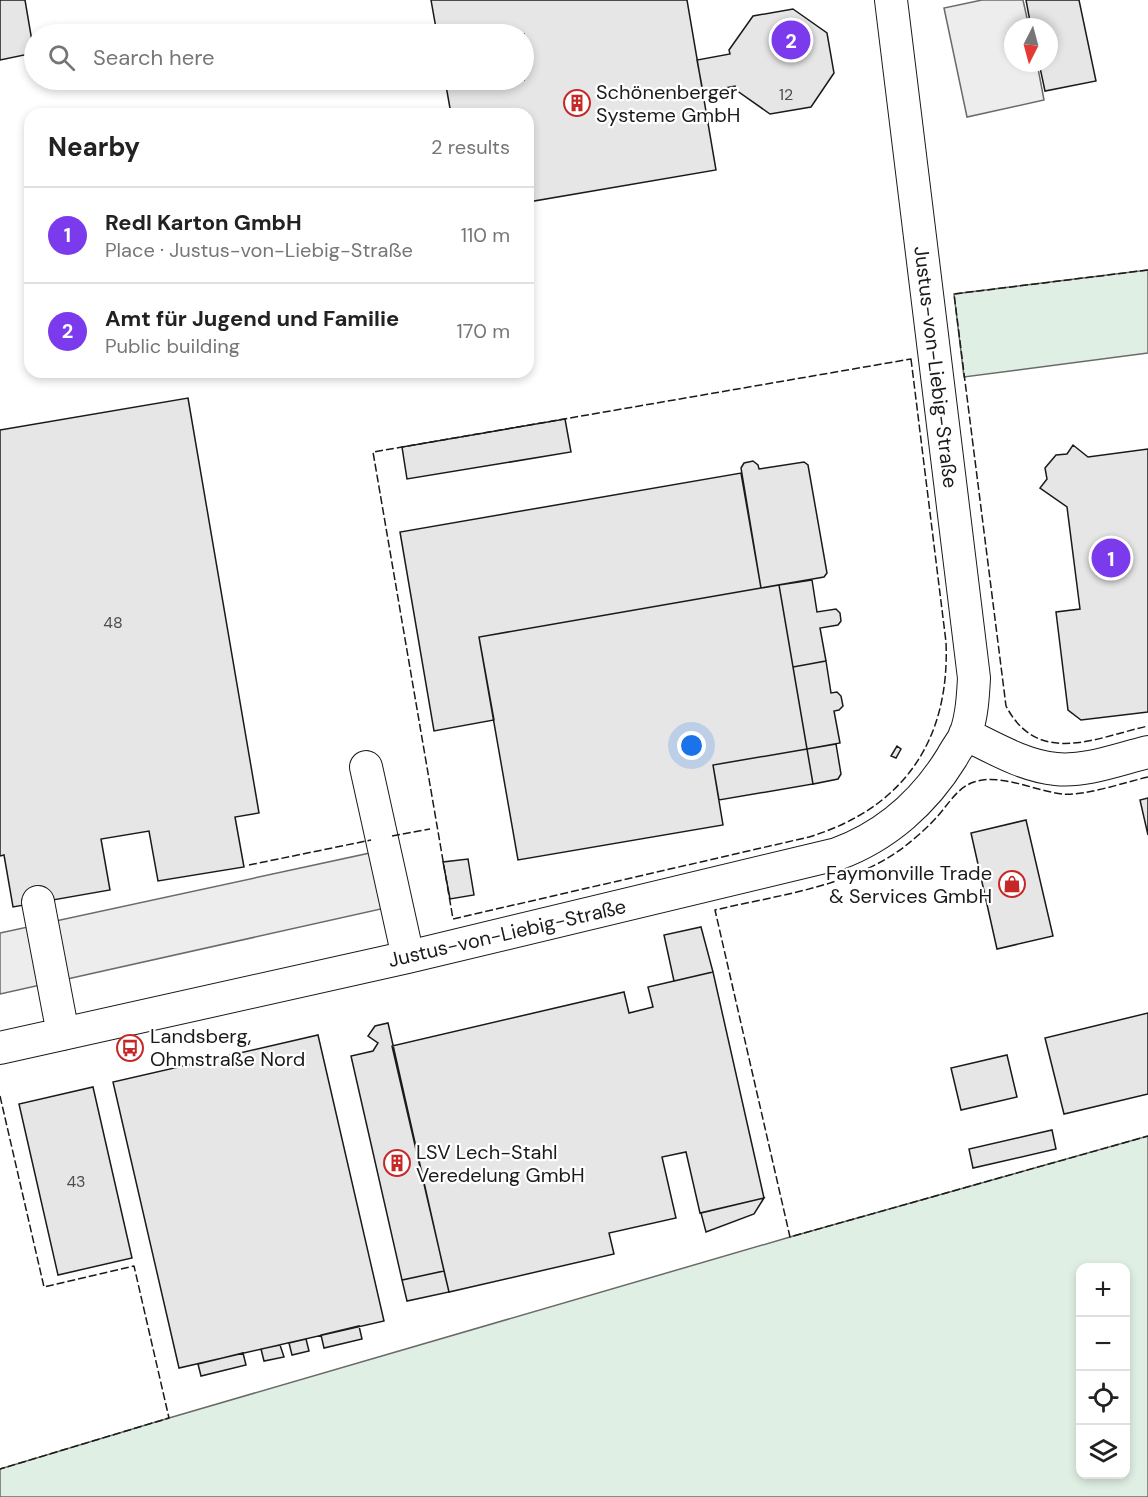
<!DOCTYPE html>
<meta charset="utf-8">
<style>
:root{--surface:#fff;--page:#f6f6f6;--text:#222;--muted:#767676;--line:#e0e0e0;--accent:#7c3aed}
body{margin:0;font-family:"DM Sans",sans-serif;background:var(--page);color:var(--text)}
.controls{position:absolute;right:18px;bottom:18px;display:grid;overflow:hidden;border-radius:12px;box-shadow:0 3px 9px #0003}
.controls button{width:54px;height:54px;display:grid;place-items:center;padding:0;border:0;border-bottom:2px solid var(--line);background:var(--surface);color:var(--text);font:30px sans-serif}
.compass{position:absolute;left:1004px;top:18px;width:54px;height:54px;border-radius:50%;background:var(--surface);box-shadow:0 3px 9px #0003;rotate:186deg}
.you{position:absolute;left:692px;top:746px;width:21px;height:21px;margin:-15px;border:4px solid #fff;border-radius:50%;background:#1a73e8;box-shadow:0 0 0 9px #1a73e833}
.badge{display:grid;place-items:center;width:39px;height:39px;border-radius:50%;background:var(--accent);color:#fff;font-size:20px;font-weight:700}
.pin{position:absolute;translate:-50% -50%;border:3px solid #fff;box-shadow:0 2px 6px #0006}
.list{margin:0;padding:0;list-style:none}
h2{display:flex;justify-content:space-between;align-items:center;height:78px;margin:0;padding:0 24px;font-size:26px}
h2 small{font-size:20px;font-weight:400;color:var(--muted)}
.list li{display:grid;grid-template-columns:39px 1fr auto;gap:18px;align-items:center;box-sizing:border-box;height:96px;padding:0 24px;border-top:2px solid var(--line)}
.list b{display:block;font-size:22px;white-space:nowrap}
.list p{margin:0;font-size:20px;white-space:nowrap;color:var(--muted)}
.list em{font-size:20px;font-style:normal;color:var(--muted)}
.icon{flex:none;width:33px;height:33px;fill:none;stroke:currentColor;stroke-width:2;stroke-linecap:round;stroke-linejoin:round}
.map{position:relative;flex:none;width:1148px;height:1497px;overflow:hidden}
.search{position:absolute;background:var(--surface);box-shadow:0 3px 9px #0003;left:24px;top:24px;width:510px;height:66px;display:flex;align-items:center;gap:15px;box-sizing:border-box;padding:0 21px;border-radius:33px;color:var(--muted);font-size:22px}
.panel{position:absolute;background:var(--surface);box-shadow:0 3px 9px #0003;left:24px;top:108px;width:510px;height:270px;border-radius:18px}
.map>svg:first-child{display:block}
</style>
<div class="map">
<svg width="1148" height="1497" viewBox="0 0 1148 1497">
<rect width="100%" height="100%" fill="#fff"/>
<path fill="#e0efe3" stroke="#6a6a6a" stroke-width="1.5" fill-rule="evenodd" d="M 1148,270 L 1148,353 L 964,377 L 954,294 Z
M 1148,1136 L 1148,1497 L 0,1497 L 0,1469 L 169,1418 L 790,1237 ZM 1080,1268 L 1126,1268 L 1126,1474 L 1080,1474 Z"/>
<path fill="#ededed" stroke="#6a6a6a" stroke-width="1.5" d="M 982,0 L 1023,0 L 1029,27 L 1013,27 L 1013,63 L 1037,63 L 1044,100 L 967,117 L 944,8 Z
M 370,853 L 381,909 L 0,994 L 0,933 Z"/>
<path fill="#e6e6e6" stroke="#1a1a1a" stroke-width="1.5" d="M 0,0 L 25,0 L 34,53 L 0,60 Z
M 431,0 L 687,0 L 716,170 L 528,202 L 528,114 L 451,114 L 445,80 L 524,80 L 524,34 L 437,34 Z
M 1026,0 L 1079,0 L 1096,81 L 1045,91 L 1039,63 L 1049,63 L 1049,27 L 1031,27 Z
M 793,9 L 827,33 L 834,73 L 811,107 L 770,114 L 736,90 L 735,86 L 703,92 L 697,60 L 730,54 L 729,50 L 753,16 Z
M 188,398 L 259,813 L 235,817 L 244,867 L 158,881 L 149,831 L 101,839 L 110,890 L 13,907 L 4,855 L 0,856 L 0,430 Z
M 565,419 L 571,452 L 407,479 L 402,447 Z
M 1073,445 L 1088,457 L 1148,449 L 1148,712 L 1081,720 L 1068,710 L 1056,612 L 1080,609 L 1067,507 L 1040,488 L 1047,479 L 1045,468 L 1056,455 L 1067,454 Z
M 753,461 L 758,465 L 759,469 L 804,462 L 808,465 L 827,573 L 824,577 L 761,588 L 741,468 L 744,463 Z
M 741,473 L 761,588 L 479,637 L 494,720 L 434,731 L 400,532 Z
M 812,580 L 817,612 L 836,609 L 840,613 L 841,621 L 838,625 L 820,628 L 826,661 L 793,667 L 779,585 Z
M 779,585 L 807,749 L 713,765 L 723,825 L 518,860 L 479,637 Z
M 826,661 L 831,693 L 837,692 L 841,696 L 843,706 L 839,710 L 834,711 L 840,743 L 807,749 L 793,667 Z
M 836,744 L 841,774 L 838,779 L 813,784 L 807,749 Z
M 897,746 L 901,749 L 896,758 L 891,756 Z
M 807,749 L 813,784 L 719,800 L 713,765 Z
M 1148,798 L 1148,835 L 1140,800 Z
M 1026,820 L 1053,936 L 997,949 L 971,833 Z
M 468,859 L 474,895 L 450,899 L 443,862 Z
M 701,927 L 713,972 L 674,981 L 664,935 Z
M 713,972 L 764,1198 L 700,1213 L 686,1152 L 662,1157 L 676,1218 L 609,1233 L 614,1254 L 449,1292 L 392,1046 L 624,992 L 629,1013 L 653,1007 L 648,987 Z
M 1148,1013 L 1148,1094 L 1064,1114 L 1045,1038 Z
M 388,1023 L 444,1271 L 402,1280 L 351,1056 L 373,1051 L 378,1043 L 368,1036 L 375,1026 Z
M 318,1035 L 384,1321 L 179,1368 L 113,1082 Z
M 1007,1055 L 1017,1097 L 961,1110 L 951,1068 Z
M 93,1087 L 132,1258 L 58,1275 L 19,1104 Z
M 1052,1130 L 1056,1149 L 973,1168 L 969,1149 Z
M 764,1198 L 754,1214 L 706,1232 L 701,1213 Z
M 444,1271 L 449,1292 L 407,1301 L 402,1280 Z
M 359,1326 L 362,1339 L 324,1348 L 321,1335 Z
M 306,1339 L 309,1351 L 292,1355 L 289,1343 Z
M 280,1345 L 284,1357 L 264,1361 L 261,1349 Z
M 243,1353 L 246,1365 L 201,1376 L 198,1364 Z"/>
<g fill="none" stroke-linecap="round" stroke-linejoin="round">
<defs>
<path id="minor" d="M 965,734 C 994,748 1024,766 1056,769 C 1086,772 1119,759 1148,752
M 366,767 L 408,957
M 38,902 L 63,1034
M 0,1048 L 408,957 L 837,854 C 886,836 925,801 952,757 C 956,749 963,741 966,733 C 972,715 973,696 974,678 L 891,0"/>
</defs>
<use href="#minor" stroke="#1a1a1a" stroke-width="34"/>
<use href="#minor" stroke="#fff" stroke-width="32"/>
<path stroke="#1a1a1a" stroke-width="1.5" stroke-dasharray="8 3" stroke-linecap="butt" d="M 1148,270 L 954,294 L 1006,706 C 1038,767 1095,738 1148,726
M 911,359 L 946,642 C 950,740 904,808 809,837 L 453,919 L 373,452 Z
M 1148,777 C 1126,782 1085,796 1063,794 C 1035,791 1000,773 974,782 C 956,788 947,807 935,819 C 926,829 914,839 904,847 C 851,887 778,895 715,910 L 790,1237 L 1148,1136
M 392,836 L 430,829
M 249,865 L 371,840
M 0,1096 L 44,1287 L 134,1266 L 169,1418 L 0,1469"/>
</g>
<defs>
<symbol id="building-ring" viewBox="-11 -11 22 22"><circle r="9.5" fill="#fff" stroke="#c62828" stroke-width="1.5"/><path d="M-4-6H4V6H1V3H-1V6H-4ZM-2.5-4.3h1.7v1.8h-1.7ZM.8-4.3h1.7v1.8H.8ZM-2.5-1h1.7V.8h-1.7ZM.8-1h1.7V.8H.8Z" fill="#c62828"/></symbol>
<symbol id="shop-ring" viewBox="-11 -11 22 22"><circle r="9.5" fill="#fff" stroke="#c62828" stroke-width="1.5"/><path d="M-5-2.5h2.3a2.7 3.5 0 0 1 5.4 0H5L5.5 6h-11ZM-1.5-2.5h3a1.5 2.3 0 0 0-3 0Z" fill="#c62828"/></symbol>
<symbol id="bus-ring" viewBox="-11 -11 22 22"><circle r="9.5" fill="#fff" stroke="#c62828" stroke-width="1.5"/><path d="M-5-6H5V4H4V6H2V4H-2V6H-4V4H-5ZM-3.5-4V0h7V-4ZM-3.5 1.2v1.5H-2V1.2ZM2 1.2v1.5H3.5V1.2Z" fill="#c62828"/></symbol>
</defs>
<g fill-rule="evenodd">
<use href="#building-ring" x="562" y="88" width="30" height="30"/>
<use href="#shop-ring" x="997" y="869" width="30" height="30"/>
<use href="#bus-ring" x="115" y="1033" width="30" height="30"/>
<use href="#building-ring" x="382" y="1148" width="30" height="30"/>
</g>
<g text-anchor="middle" stroke-width="4.5" stroke-linejoin="round" paint-order="stroke">
<g font-size="16" fill="#4d4d4d">
<text x="786" y="100">12</text>
<text x="113" y="628">48</text>
<text x="76" y="1187">43</text>
</g>
<g font-size="20" fill="#1a1a1a" stroke="#fff" text-anchor="start">
<text x="596" y="99">Schönenberger<tspan x="596" dy="23">Systeme GmbH</tspan></text>
<text x="992" y="880" text-anchor="end">Faymonville Trade<tspan x="992" dy="23">&amp; Services GmbH</tspan></text>
<text x="150" y="1043">Landsberg,<tspan x="150" dy="23">Ohmstraße Nord</tspan></text>
<text x="416" y="1159">LSV Lech-Stahl<tspan x="416" dy="23">Veredelung GmbH</tspan></text>
</g>
<g font-size="20" fill="#1a1a1a" stroke="#fff">
<text transform="translate(936 367) rotate(83)" y="7">Justus-von-Liebig-Straße</text>
<text transform="translate(507 933) rotate(-13)" y="7">Justus-von-Liebig-Straße</text>
</g>
</g>
</svg>
<div class="controls">
<button>+</button>
<button>−</button>
<button><svg class="icon" aria-label="locate" viewBox="0 0 24 24"><circle cx="12" cy="12" r="6"/><path d="M12 2v4M12 18v4M2 12h4M18 12h4"/></svg></button>
<button><svg class="icon" aria-label="layers" viewBox="0 0 24 24"><path d="M12 4l9 5-9 5-9-5zM3 14l9 5 9-5"/></svg></button>
</div>
<svg class="compass" viewBox="-18 -18 36 36"><path d="M0-13l5 13h-10z" fill="#e53935"/><path d="M0 13l5-13h-10z" fill="#767676"/></svg>
<div class="you"></div>
<div class="pin badge" style="left:1111px;top:558px">1</div>
<div class="pin badge" style="left:791px;top:40px">2</div>
<div class="search"><svg class="icon" aria-label="search" viewBox="0 0 24 24"><circle cx="10" cy="10" r="6"/><path d="M15 15l6 6"/></svg>Search here</div>
<section class="panel">
<h2>Nearby<small>2 results</small></h2>
<ul class="list">
<li><span class="badge">1</span><div><b>Redl Karton GmbH</b><p>Place · Justus-von-Liebig-Straße</p></div><em>110 m</em></li>
<li><span class="badge">2</span><div><b>Amt für Jugend und Familie</b><p>Public building</p></div><em>170 m</em></li>
</ul>
</section>
</div>
